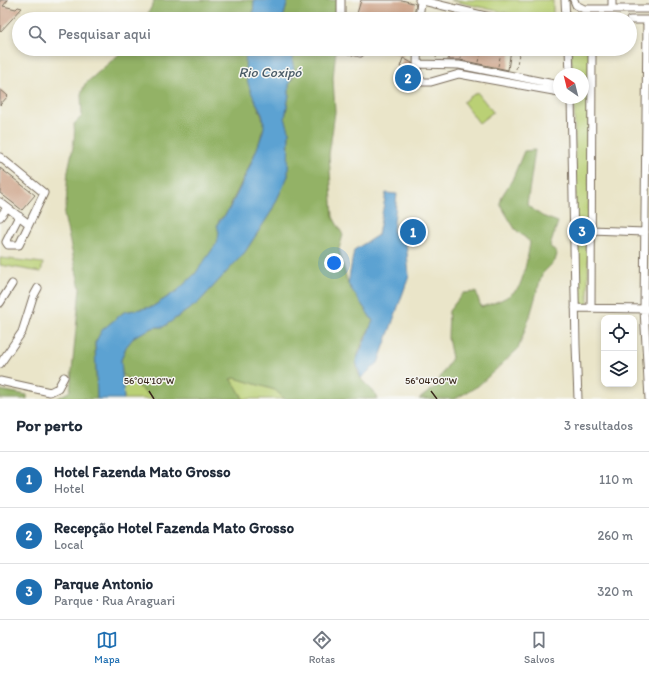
<!DOCTYPE html>
<html lang="pt">
<meta charset="utf-8">
<style>
:root{--surface:#fff;--page:#f2f2f3;--text:#1f2937;--muted:#747a83;--line:#e0e1e3;--accent:#1f6fb2}
body{margin:0;font-family:Itim,sans-serif;background:var(--page);color:var(--text)}
.controls{position:absolute;right:12px;bottom:12px;display:grid;overflow:hidden;border-radius:8px;box-shadow:0 2px 6px #0003}
.controls button{width:36px;height:36px;display:grid;place-items:center;padding:0;border:0;border-bottom:1px solid var(--line);background:var(--surface);color:var(--text);font:20px sans-serif}
.compass{position:absolute;left:553px;top:68px;width:36px;height:36px;border-radius:50%;background:var(--surface);box-shadow:0 2px 6px #0003;rotate:325deg}
.you{position:absolute;left:334px;top:263px;width:14px;height:14px;margin:-10px;border:3px solid #fff;border-radius:50%;background:#1a73e8;box-shadow:0 0 0 6px #1a73e833}
.badge{display:grid;place-items:center;width:26px;height:26px;border-radius:50%;background:var(--accent);color:#fff;font-size:13px;font-weight:700}
.pin{position:absolute;translate:-50% -50%;border:2px solid #fff;box-shadow:0 1px 4px #0006}
.list{margin:0;padding:0;list-style:none}
h2{display:flex;justify-content:space-between;align-items:center;height:52px;margin:0;padding:0 16px;font-size:17px}
h2 small{font-size:13px;font-weight:400;color:var(--muted)}
.list li{display:grid;grid-template-columns:26px 1fr auto;gap:12px;align-items:center;box-sizing:border-box;height:56px;padding:0 16px;border-top:1px solid var(--line)}
.list b{display:block;font-size:15px;white-space:nowrap}
.list p{margin:0;font-size:13px;white-space:nowrap;color:var(--muted)}
.list em{font-size:13px;font-style:normal;color:var(--muted)}
.icon{flex:none;width:22px;height:22px;fill:none;stroke:currentColor;stroke-width:2;stroke-linecap:round;stroke-linejoin:round}
.map{position:relative;flex:none;width:649px;height:399px;overflow:hidden}
.search{position:absolute;background:var(--surface);box-shadow:0 2px 6px #0003;left:12px;right:12px;top:12px;height:44px;display:flex;align-items:center;gap:10px;box-sizing:border-box;padding:0 14px;border-radius:22px;color:var(--muted);font-size:15px}
.sheet{height:220px;background:var(--surface)}
nav{display:flex;justify-content:space-around;align-items:center;box-sizing:border-box;height:56px;border-top:1px solid var(--line);background:var(--surface);font-size:11px;color:var(--muted)}
nav a{display:grid;justify-items:center;gap:2px}
nav .on{color:var(--accent)}
.map>svg:first-child{display:block}
</style>
<div class="map">
<svg width="649" height="399" viewBox="0 0 649 399">
<rect width="100%" height="100%" fill="#f6f6f2"/>
<filter id="ink" filterUnits="userSpaceOnUse"><feTurbulence type="fractalNoise" baseFrequency=".025" numOctaves="2"/><feDisplacementMap in="SourceGraphic" scale="8" xChannelSelector="R" yChannelSelector="G"/><feConvolveMatrix kernelMatrix="1 2 1 2 8 2 1 2 1" color-interpolation-filters="sRGB"/></filter>
<filter id="wash" filterUnits="userSpaceOnUse"><feTurbulence type="fractalNoise" baseFrequency=".012" numOctaves="4" result="noise"/><feDisplacementMap in="SourceGraphic" scale="16" xChannelSelector="R" yChannelSelector="G"/><feGaussianBlur stdDeviation="0.9" result="paint"/><feColorMatrix in="noise" values="0 0 0 0 0 0 0 0 0 0 0 0 0 0 0 0 0 1.4 0 .05"/><feComposite in="paint" operator="in"/></filter>
<g filter="url(#wash)">
<rect width="100%" height="100%" fill="#eae5c9"/>
<path fill="#bad074" stroke="#7a7d49" d="M 450,0 L 553,0 L 553,19 L 532,19 Z
M 571,49 L 590,49 L 588,305 L 577,305 L 574,98 L 583,98 L 583,74 L 572,74 Z
M 477,92 L 493,112 L 479,123 L 463,102 Z
M 0,258 L 43,263 L 41,272 L 0,265 Z
M 122,374 L 154,399 L 124,399 Z
M 230,378 L 235,378 L 275,390 L 285,399 L 243,399 L 242,396 Z"/>
<path fill="#93b266" stroke="#676e42" d="M 153,0 L 254,0 L 253,19 L 145,19 L 154,2 Z
M 288,0 L 340,0 L 339,19 L 283,19 Z
M 125,49 L 247,49 C 240,75 258,102 265,126 L 262,131 L 259,144 L 247,171 L 226,214 L 219,220 L 219,237 L 217,243 L 195,274 L 177,291 L 152,307 L 124,312 L 102,330 L 95,343 L 97,399 L 56,399 L 70,391 L 80,288 L 64,215 C 68,200 66,186 68,171 C 71,154 76,141 74,124 L 82,116 L 81,94 L 85,84 Z
M 288,49 L 336,49 L 333,78 L 335,112 L 329,155 L 333,217 L 343,235 L 339,249 L 348,284 L 373,321 C 366,337 348,362 362,380 C 367,386 375,391 378,399 L 285,399 L 275,390 L 235,378 L 230,379 L 236,386 L 243,399 L 154,399 L 122,374 L 121,360 L 126,347 L 135,336 L 155,327 L 163,327 L 198,303 L 245,252 L 271,212 L 288,176 L 289,130 L 285,118 L 289,95 L 289,85 L 294,76 L 292,58 Z
M 535,150 L 527,205 L 542,216 L 558,222 L 550,246 L 557,254 L 555,261 L 542,274 L 530,316 L 518,349 L 478,386 L 455,399 L 419,399 L 434,388 L 452,358 L 448,338 L 449,311 L 463,293 L 476,292 L 481,307 C 494,303 508,299 518,288 C 523,282 529,251 530,242 L 515,229 L 500,204 L 502,196 L 512,180 L 524,151 Z
M 0,390 L 27,395 L 27,399 L 0,399 Z"/>
<path fill="#5ca2d2" stroke="#4c6678" d="M 254,0 L 288,0 L 283,19 L 253,19 Z
M 247,49 L 288,49 L 292,58 L 294,70 L 289,85 L 289,95 L 285,118 L 289,130 L 288,176 L 271,212 L 245,252 L 198,303 L 163,327 L 155,327 L 135,336 L 126,347 L 121,360 L 124,399 L 97,399 L 95,343 L 102,330 L 124,312 L 152,307 L 177,291 L 195,274 L 217,243 L 219,233 L 217,225 C 219,220 223,218 226,214 C 234,203 265,135 264,125 C 264,113 256,104 252,94 C 246,81 243,63 247,49 Z
M 386,193 L 397,194 L 393,233 L 406,240 L 409,276 L 378,363 L 361,378 L 356,361 L 373,321 L 348,284 L 354,250 L 378,235 Z"/>
<g id="blocks">
<path fill="#cda388" d="M 0,0 L 8,0 L 3,6 L 16,9 L 18,7 L 22,8 L 0,32 Z
M 361,0 L 402,0 L 416,4 L 413,19 L 362,19 L 356,17 Z
M 385,49 L 405,49 L 403,56 Z
M 451,49 L 511,49 L 508,70 L 460,60 L 448,60 Z
M 403,58 L 412,63 L 413,76 L 411,85 L 402,83 L 405,68 L 400,67 Z
M 0,89 L 8,96 L 0,105 Z
M 0,168 L 35,195 L 22,210 L 0,193 Z"/>
</g>
</g>
<g filter="url(#ink)">
<use href="#blocks" fill-opacity="0" stroke="#786b5a" stroke-width="1"/>
<g fill="none" stroke-linecap="round" stroke-linejoin="round">
<defs>
<path id="minor" d="M 419,0 L 498,19
M 565,0 L 566,19
M 574,0 L 576,5 L 584,9 L 649,9
M 612,0 L 612,9
M 566,18 L 583,19
M 341,19 L 341,0
M 419,19 L 421,1
M 630,20 L 649,20
M 647,20 L 644,309 L 649,399
M 345,49 L 360,53
M 417,49 C 418,58 415,76 421,82 L 431,82 L 459,74 L 559,92
M 569,49 L 570,74
M 419,64 L 459,65 L 559,85
M 571,98 L 576,345 L 578,399
M 0,157 L 44,193 L 19,245 L 8,245 L 6,242 L 19,216
M 0,202 L 29,224
M 0,217 L 7,208
M 590,230 L 645,232
M 0,303 L 12,284
M 575,308 L 649,309
M 591,308 L 592,49
M 0,364 L 22,332 L 33,297 L 38,288
M 0,381 L 50,392 L 58,388 L 64,377"/>
</defs>
<use href="#minor" stroke="#786b5a" stroke-width="9"/>
<path stroke="#786b5a" stroke-width="1" stroke-dasharray="3 3" stroke-linecap="butt" d="M 444,19 L 445,14
M 436,58 L 438,49
M 461,59 L 462,49
M 479,62 L 482,49
M 498,66 L 502,49
M 516,69 L 520,49"/>
<use href="#minor" stroke="#fff" stroke-width="7"/>
</g>
</g>
<path fill="none" stroke="#3b2a1e" stroke-width="1.5" d="M 149,391 L 154,399M 431,391 L 437,399"/>
<g text-anchor="middle" stroke-width="3" stroke-linejoin="round" paint-order="stroke">
<g font-size="14" font-style="italic" fill="#485a66" stroke="#f6f6f2">
<text x="270" y="77">Rio Coxipó</text>
</g>
</g>
<g font-size="10" text-anchor="middle" fill="#3b2a1e" stroke="#f6f6f2" stroke-width="3" stroke-linejoin="round" paint-order="stroke">
<text x="149" y="384">56°04'10"W</text>
<text x="431" y="384">56°04'00"W</text>
</g>
</svg>
<div class="controls">
<button><svg class="icon" aria-label="locate" viewBox="0 0 24 24"><circle cx="12" cy="12" r="6"/><path d="M12 2v4M12 18v4M2 12h4M18 12h4"/></svg></button>
<button><svg class="icon" aria-label="layers" viewBox="0 0 24 24"><path d="M12 4l9 5-9 5-9-5zM3 14l9 5 9-5"/></svg></button>
</div>
<svg class="compass" viewBox="-18 -18 36 36"><path d="M0-13l5 13h-10z" fill="#e53935"/><path d="M0 13l5-13h-10z" fill="#747a83"/></svg>
<div class="you"></div>
<div class="pin badge" style="left:413px;top:232px">1</div>
<div class="pin badge" style="left:408px;top:78px">2</div>
<div class="pin badge" style="left:582px;top:231px">3</div>
<div class="search"><svg class="icon" aria-label="search" viewBox="0 0 24 24"><circle cx="10" cy="10" r="6"/><path d="M15 15l6 6"/></svg>Pesquisar aqui</div>
</div>
<section class="sheet">
<h2>Por perto<small>3 resultados</small></h2>
<ul class="list">
<li><span class="badge">1</span><div><b>Hotel Fazenda Mato Grosso</b><p>Hotel</p></div><em>110 m</em></li>
<li><span class="badge">2</span><div><b>Recepção Hotel Fazenda Mato Grosso</b><p>Local</p></div><em>260 m</em></li>
<li><span class="badge">3</span><div><b>Parque Antonio</b><p>Parque · Rua Araguari</p></div><em>320 m</em></li>
</ul>
</section>
<nav>
<a class="on"><svg class="icon" aria-label="map" viewBox="0 0 24 24"><path d="M3 6l6-2 6 2 6-2v14l-6 2-6-2-6 2zM9 4v14M15 6v14"/></svg>Mapa</a>
<a><svg class="icon" aria-label="directions" viewBox="0 0 24 24"><path d="M12 3l9 9-9 9-9-9zM9 14v-3h6M13 9l2 2-2 2"/></svg>Rotas</a>
<a><svg class="icon" aria-label="saved" viewBox="0 0 24 24"><path d="M7 4h10v16l-5-4-5 4z"/></svg>Salvos</a>
</nav>
